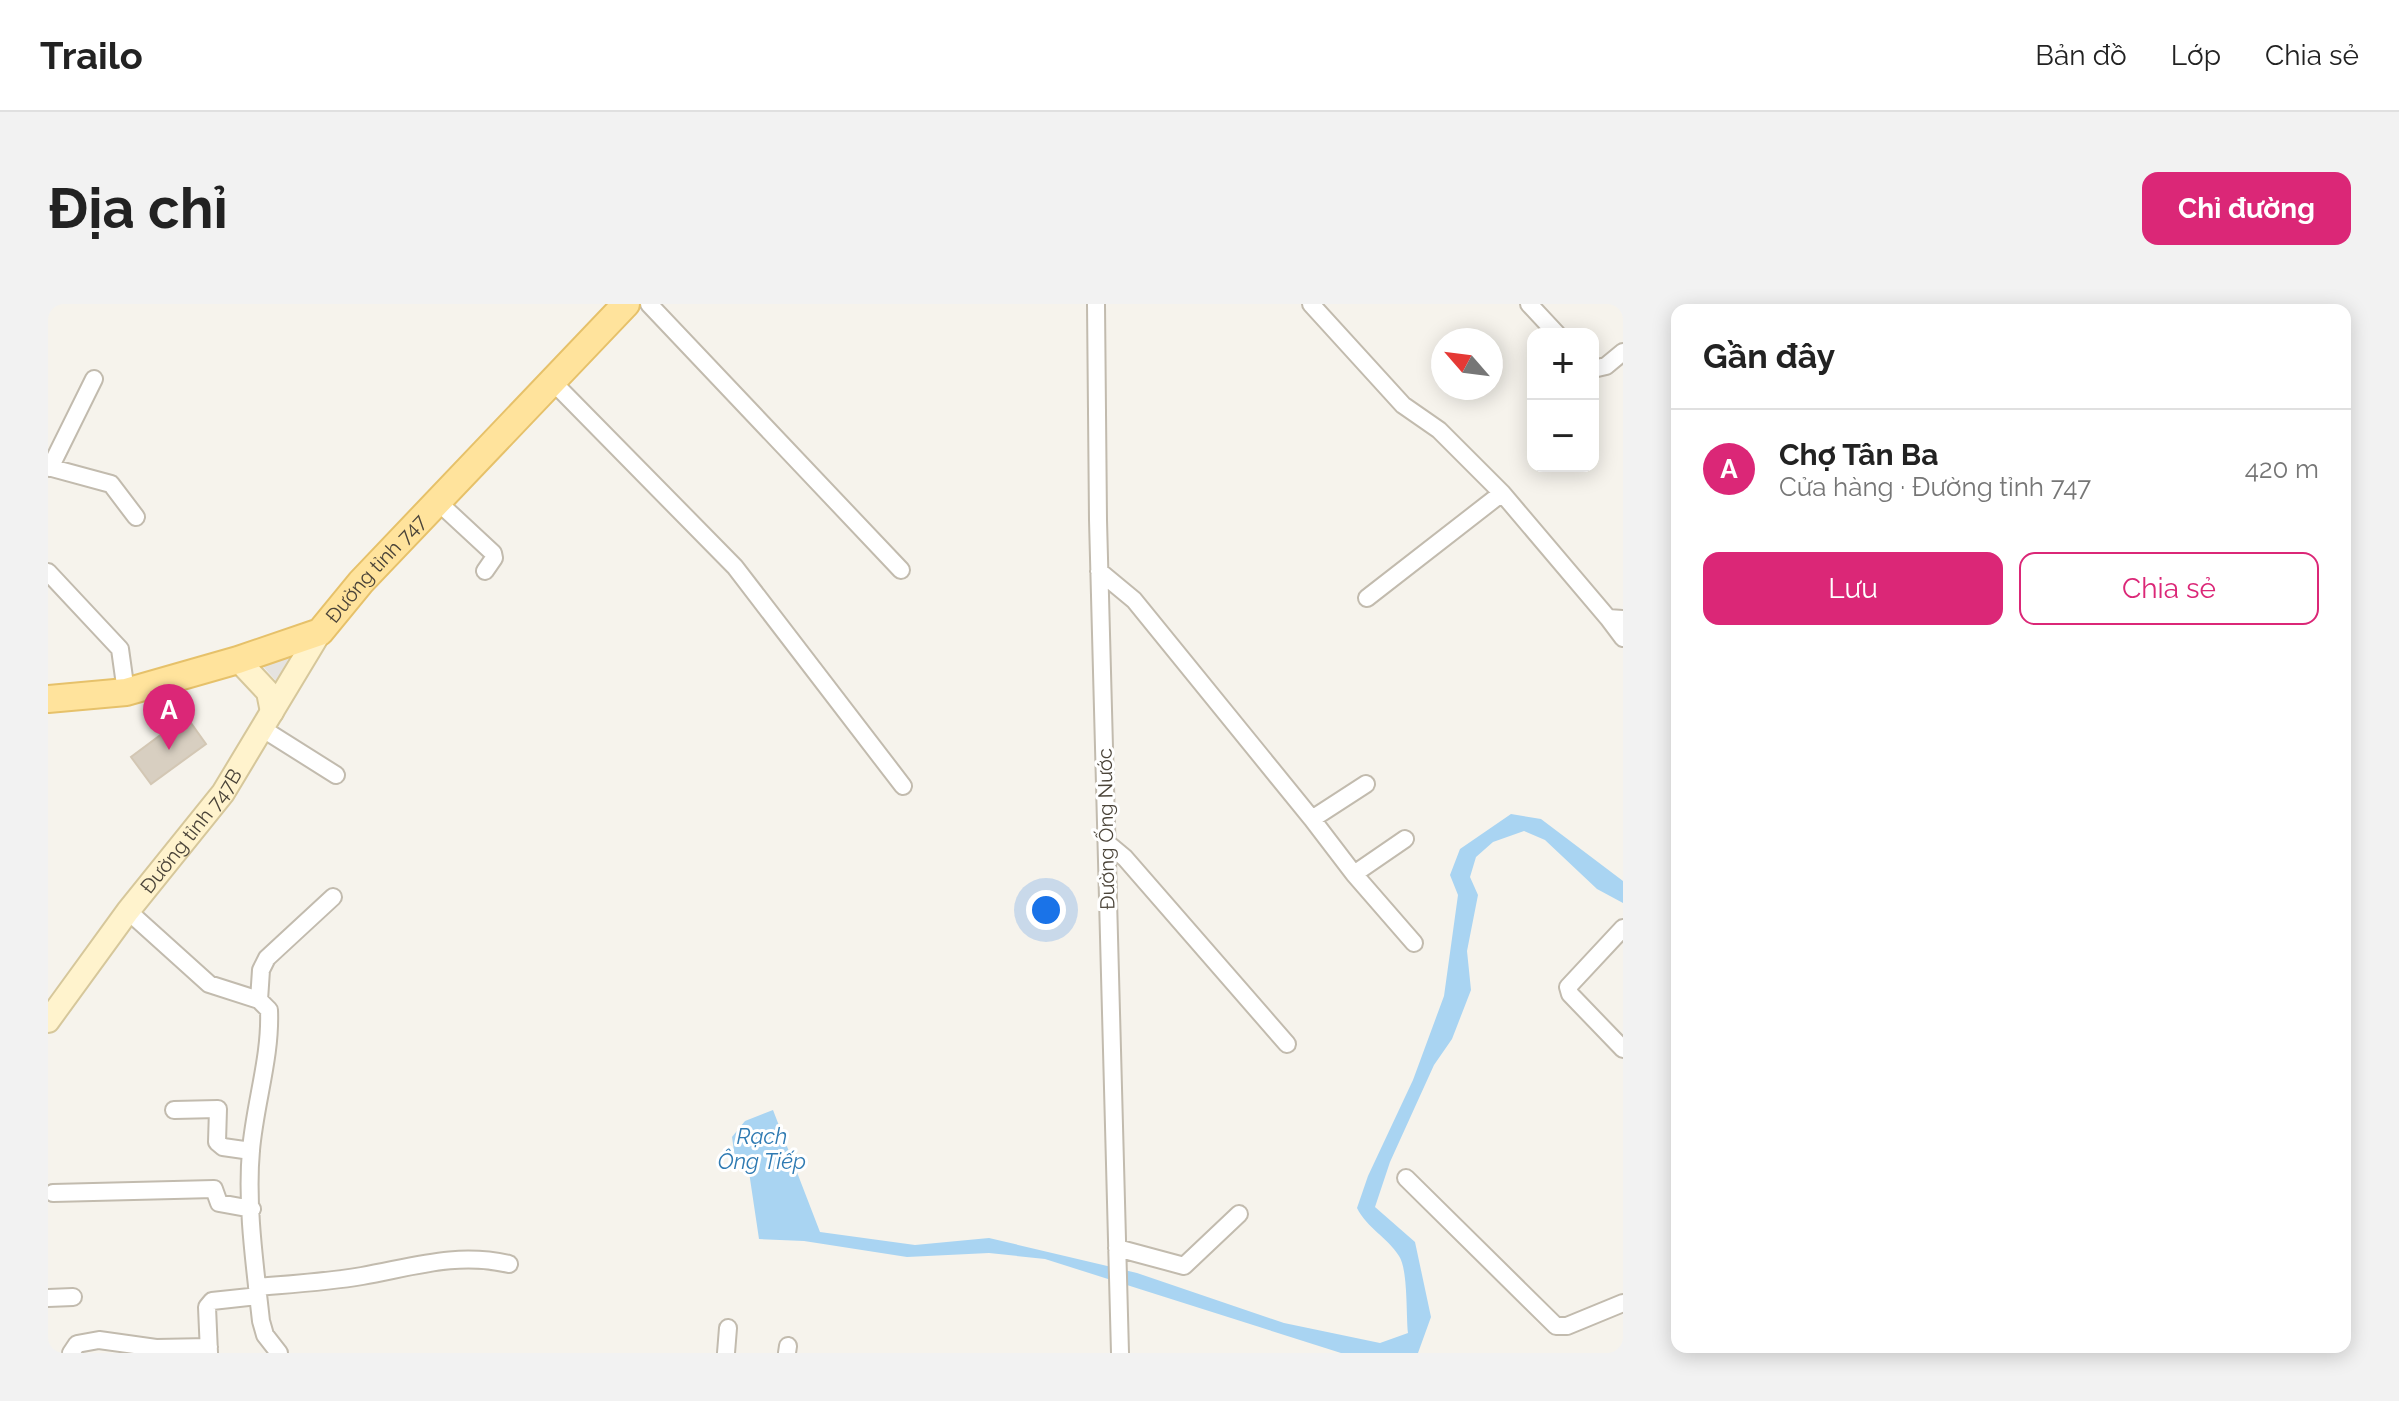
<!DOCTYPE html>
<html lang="vi">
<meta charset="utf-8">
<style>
:root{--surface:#fff;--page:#f2f2f2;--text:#222;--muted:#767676;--line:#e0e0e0;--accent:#db2777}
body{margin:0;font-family:Raleway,sans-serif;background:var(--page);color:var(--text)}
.controls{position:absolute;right:24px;top:24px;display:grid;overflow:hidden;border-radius:16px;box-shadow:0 4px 20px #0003}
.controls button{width:72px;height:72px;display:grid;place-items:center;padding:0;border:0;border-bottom:2px solid var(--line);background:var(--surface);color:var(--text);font:40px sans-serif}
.compass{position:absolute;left:1383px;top:24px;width:72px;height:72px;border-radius:50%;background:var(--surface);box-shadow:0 4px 20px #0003;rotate:298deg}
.you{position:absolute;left:998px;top:606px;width:28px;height:28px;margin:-20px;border:6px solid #fff;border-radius:50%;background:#1a73e8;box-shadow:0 0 0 12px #1a73e833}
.badge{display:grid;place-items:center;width:52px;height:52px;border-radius:50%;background:var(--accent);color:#fff;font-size:26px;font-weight:700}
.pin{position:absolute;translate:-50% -66px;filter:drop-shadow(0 2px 4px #0008)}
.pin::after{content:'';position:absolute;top:42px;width:28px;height:24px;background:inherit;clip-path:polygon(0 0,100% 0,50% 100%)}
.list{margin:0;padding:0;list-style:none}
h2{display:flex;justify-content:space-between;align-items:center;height:104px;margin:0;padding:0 32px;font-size:34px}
h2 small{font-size:26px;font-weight:400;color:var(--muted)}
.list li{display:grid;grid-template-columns:52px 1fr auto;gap:24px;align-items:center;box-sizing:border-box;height:120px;padding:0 32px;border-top:2px solid var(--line)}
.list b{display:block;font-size:30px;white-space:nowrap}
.list p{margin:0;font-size:26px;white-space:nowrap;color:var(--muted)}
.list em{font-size:26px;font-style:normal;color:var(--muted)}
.actions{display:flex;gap:16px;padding:24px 32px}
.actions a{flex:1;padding:18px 0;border:2px solid var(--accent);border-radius:16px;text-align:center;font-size:28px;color:var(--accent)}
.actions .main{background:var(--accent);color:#fff}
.map{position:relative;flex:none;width:1575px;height:1049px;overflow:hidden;border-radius:16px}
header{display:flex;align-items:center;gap:48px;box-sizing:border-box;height:112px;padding:0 40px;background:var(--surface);border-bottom:2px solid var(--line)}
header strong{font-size:38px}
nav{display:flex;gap:44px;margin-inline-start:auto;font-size:28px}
.intro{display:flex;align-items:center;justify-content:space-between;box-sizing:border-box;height:192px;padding:0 48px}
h1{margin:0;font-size:56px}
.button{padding:20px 36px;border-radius:16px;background:var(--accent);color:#fff;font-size:28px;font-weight:700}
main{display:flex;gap:48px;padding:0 48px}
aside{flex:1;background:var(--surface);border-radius:16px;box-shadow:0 4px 20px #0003}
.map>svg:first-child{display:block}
</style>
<header>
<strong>Trailo</strong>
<nav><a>Bản đồ</a><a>Lớp</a><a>Chia sẻ</a></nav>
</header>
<div class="intro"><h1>Địa chỉ</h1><a class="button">Chỉ đường</a></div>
<main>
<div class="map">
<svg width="1575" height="1049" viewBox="0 0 1575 1049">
<rect width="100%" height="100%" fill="#f6f3ec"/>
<path fill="#e5e3e0" d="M 242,352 L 228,377 L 212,359 Z"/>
<path fill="#a9d4f2" d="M 1463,510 L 1493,515 L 1575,577 L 1575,599 L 1549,585 L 1497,536 L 1476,527 L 1445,538 L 1428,553 L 1422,573 L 1430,591 L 1419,647 L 1423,686 L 1404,735 L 1386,761 L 1342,858 L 1327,903 L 1367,938 L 1383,1013 L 1370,1049 L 1293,1049 L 997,955 L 941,949 L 859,953 L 756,937 L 711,935 L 701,868 L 687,854 L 684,833 L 697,817 L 725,806 L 772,928 L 867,941 L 941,934 L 1089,969 L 1236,1019 L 1332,1039 L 1360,1029 C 1358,1011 1360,965 1351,952 C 1339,933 1319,924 1309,904 L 1320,872 L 1365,776 L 1396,692 L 1410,591 L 1402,571 L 1412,545 Z"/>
<path fill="#d8cfc1" stroke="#d3c7b4" stroke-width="2" d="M 138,412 L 158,440 L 103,480 L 83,453 Z"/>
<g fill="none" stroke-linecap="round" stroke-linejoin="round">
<defs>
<path id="minor" d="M 601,0 L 853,266
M 1048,0 L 1050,216 L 1072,1049
M 1263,0 L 1355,101 L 1391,126 L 1454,189 L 1560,314 L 1575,315
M 1481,0 L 1509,30
M 1545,65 L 1558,62 L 1575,48
M 504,77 L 687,263 L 855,482
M 0,163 L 63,180 L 88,213
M 2,164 L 46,75
M 390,198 L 445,249 L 446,254 L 437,267
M 1051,267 L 1086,296 L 1264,515 L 1318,480
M 0,268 L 72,345 L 78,388
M 1319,294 L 1454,189
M 1560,314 L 1575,334
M 215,425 L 288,471
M 1264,515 L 1306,570 L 1357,535
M 1059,539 L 1077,554 L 1239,740
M 1306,570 L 1366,639
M 80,607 L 161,680 L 211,696 L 221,706 C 223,753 207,799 203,846 C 198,901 207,962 213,1017 L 217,1031 L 231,1049
M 1575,624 L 1520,683 L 1522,690 L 1575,745
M 211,696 L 213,666 L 219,654 L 285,593
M 126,806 L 170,805 L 169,838 L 175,843 L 203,847
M 1358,874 L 1508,1022 L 1519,1022 L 1575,999
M 5,889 L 166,885 L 171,899 L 204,905
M 1069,944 L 1136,962 L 1191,910
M 209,983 C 244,980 279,978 314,972 C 365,963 408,948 461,960
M 0,994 L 25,993
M 23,1049 L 29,1040 L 51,1036 L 108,1044 L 161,1043
M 161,1049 L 159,1003 L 164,997 L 210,992
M 678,1049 L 680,1024
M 739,1049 L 740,1042"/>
<g id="secondary">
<path d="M 190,356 L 220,388 L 224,408"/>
<path id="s1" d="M 0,717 L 80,607 L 175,489 L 272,328"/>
</g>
<g id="primary">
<path id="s2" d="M 0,395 L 78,388 L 190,356 L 272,328 L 313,278 L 578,0"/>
</g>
</defs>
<use href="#minor" stroke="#c2bbae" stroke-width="20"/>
<use href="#secondary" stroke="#d6c79b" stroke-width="26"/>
<use href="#primary" stroke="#e6c16a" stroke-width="30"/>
<use href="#minor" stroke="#fff" stroke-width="16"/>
<use href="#secondary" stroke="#fff3cd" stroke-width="22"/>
<use href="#primary" stroke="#ffe39c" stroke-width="26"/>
</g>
<g text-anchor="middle" stroke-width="6" stroke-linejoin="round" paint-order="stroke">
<g font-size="20" fill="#4b4439" stroke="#fff">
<text dy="7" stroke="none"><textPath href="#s2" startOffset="366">Đường tỉnh 747</textPath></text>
<text transform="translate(1058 525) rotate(-91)" y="7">Đường Ống Nước</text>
<text dy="7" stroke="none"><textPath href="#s1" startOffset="238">Đường tỉnh 747B</textPath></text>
</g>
<g font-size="22" font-style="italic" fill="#2e7ab2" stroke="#fff">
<text x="714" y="840">Rạch<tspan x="714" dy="25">Ông Tiếp</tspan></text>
</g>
</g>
</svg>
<div class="controls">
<button>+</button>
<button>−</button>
</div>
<svg class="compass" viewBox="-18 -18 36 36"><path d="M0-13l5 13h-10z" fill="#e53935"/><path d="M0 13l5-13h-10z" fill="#767676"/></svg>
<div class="you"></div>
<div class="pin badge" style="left:121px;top:446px">A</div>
</div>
<aside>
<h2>Gần đây<small></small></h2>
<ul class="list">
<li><span class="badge">A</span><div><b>Chợ Tân Ba</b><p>Cửa hàng · Đường tỉnh 747</p></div><em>420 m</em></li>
</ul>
<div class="actions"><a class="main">Lưu</a><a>Chia sẻ</a></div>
</aside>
</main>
